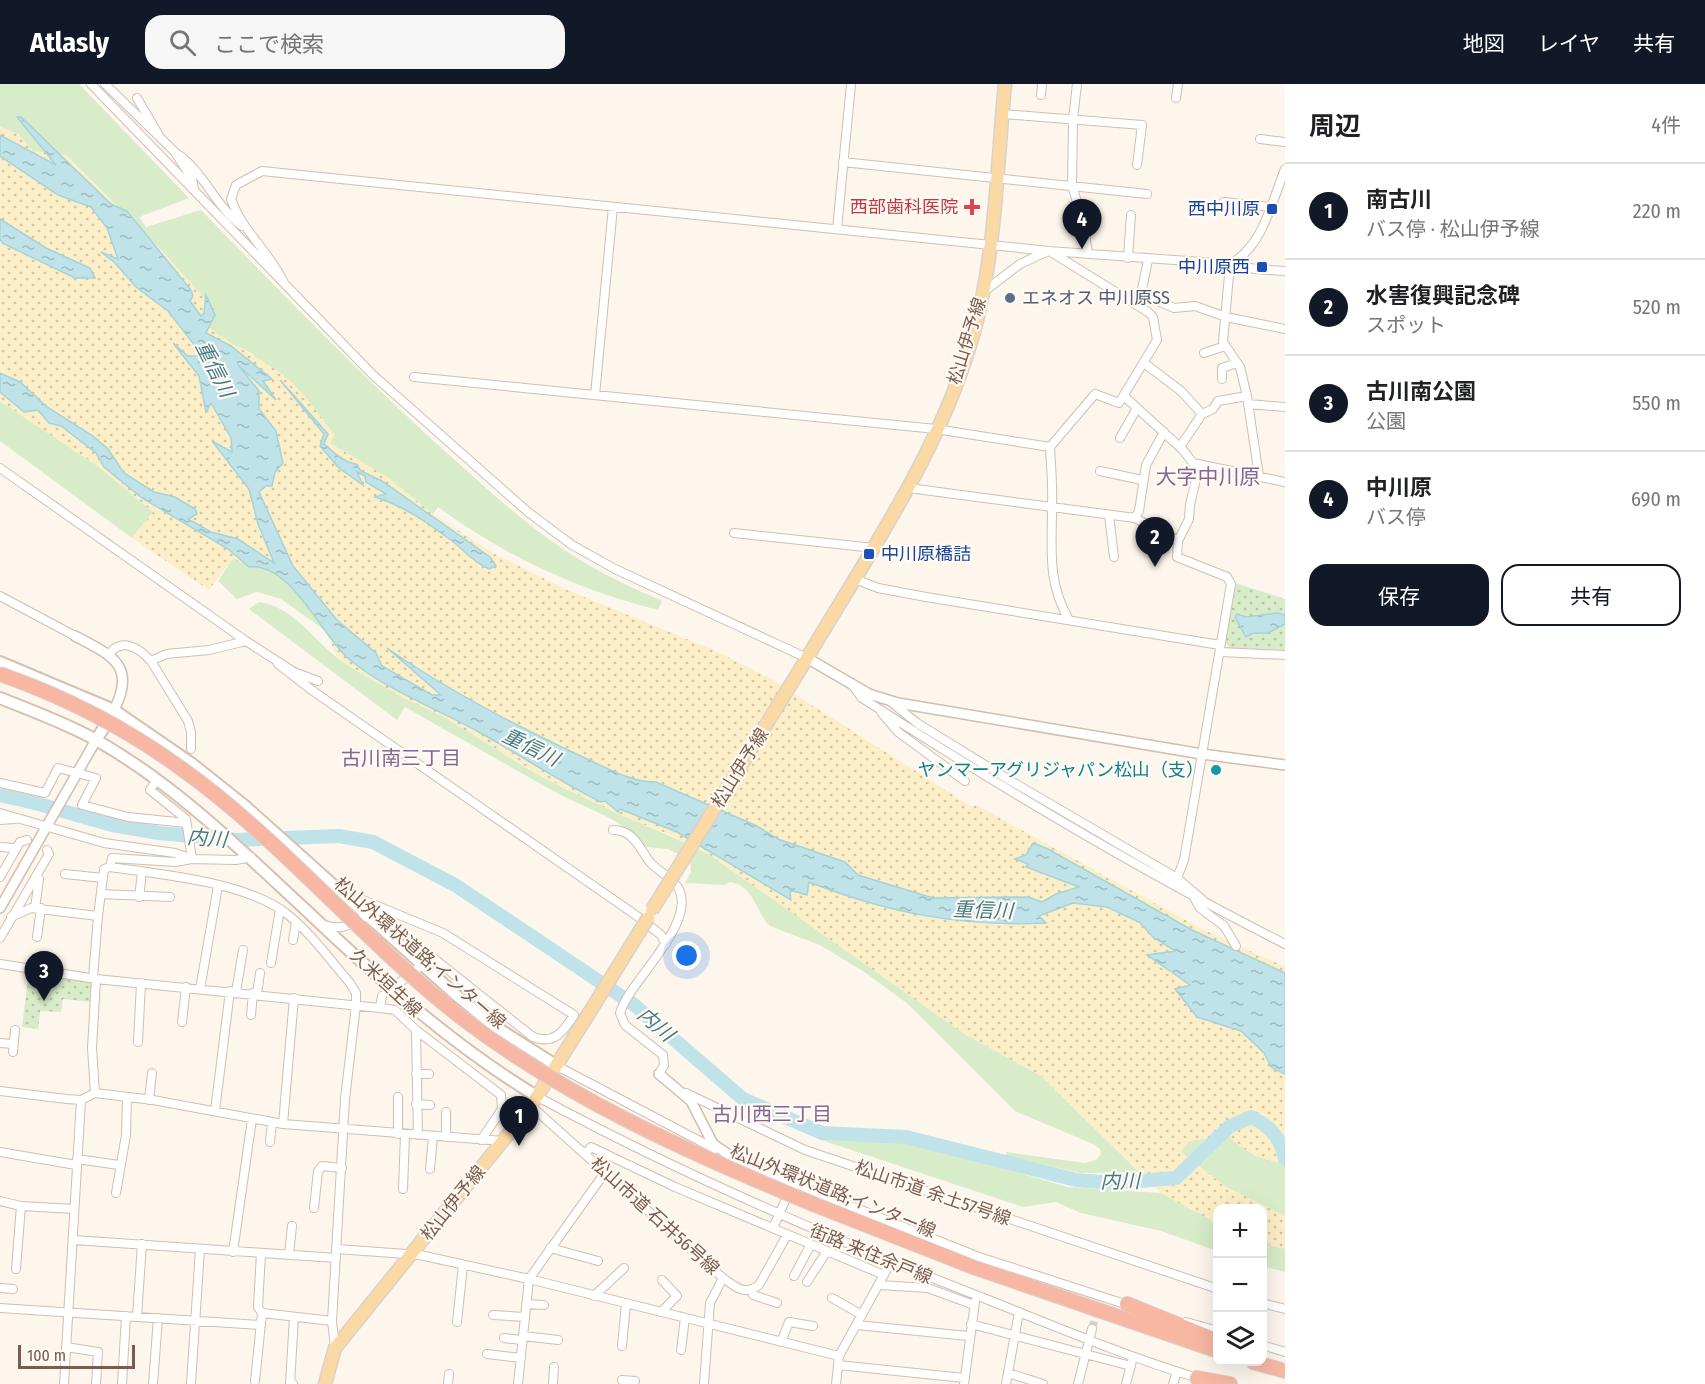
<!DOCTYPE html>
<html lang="ja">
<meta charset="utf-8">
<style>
:root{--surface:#fff;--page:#f6f6f6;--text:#202124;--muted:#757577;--line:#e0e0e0;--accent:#111827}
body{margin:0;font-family:"Fira Sans Condensed","Noto Sans JP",sans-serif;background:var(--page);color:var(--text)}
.controls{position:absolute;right:18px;bottom:18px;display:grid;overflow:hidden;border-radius:12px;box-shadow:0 6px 24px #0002}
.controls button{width:54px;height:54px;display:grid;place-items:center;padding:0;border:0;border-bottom:2px solid var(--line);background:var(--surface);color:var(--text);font:30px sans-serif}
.scale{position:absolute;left:18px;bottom:15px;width:117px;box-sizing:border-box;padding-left:6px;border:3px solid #7a5c4d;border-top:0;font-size:16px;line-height:21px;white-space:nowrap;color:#7a5c4d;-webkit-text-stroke:4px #fffaf3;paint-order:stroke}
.you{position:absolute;left:687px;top:872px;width:21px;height:21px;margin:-15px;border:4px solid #fff;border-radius:50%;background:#1a73e8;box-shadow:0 0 0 9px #1a73e833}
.badge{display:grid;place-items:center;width:39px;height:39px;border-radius:50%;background:var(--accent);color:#fff;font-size:20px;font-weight:700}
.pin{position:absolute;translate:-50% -50px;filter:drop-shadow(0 2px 3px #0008)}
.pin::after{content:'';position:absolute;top:32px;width:21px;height:18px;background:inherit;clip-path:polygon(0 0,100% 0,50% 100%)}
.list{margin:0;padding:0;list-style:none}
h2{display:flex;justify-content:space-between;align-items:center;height:78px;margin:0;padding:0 24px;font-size:26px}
h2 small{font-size:20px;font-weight:400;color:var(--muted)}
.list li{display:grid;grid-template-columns:39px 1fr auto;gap:18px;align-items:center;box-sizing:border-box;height:96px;padding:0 24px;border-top:2px solid var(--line)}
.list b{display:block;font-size:22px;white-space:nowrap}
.list p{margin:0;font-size:20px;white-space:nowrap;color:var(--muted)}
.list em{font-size:20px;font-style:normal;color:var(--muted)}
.actions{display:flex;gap:12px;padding:18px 24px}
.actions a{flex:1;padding:14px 0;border:2px solid var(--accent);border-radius:18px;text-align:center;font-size:21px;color:var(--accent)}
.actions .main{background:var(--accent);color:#fff}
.icon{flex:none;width:33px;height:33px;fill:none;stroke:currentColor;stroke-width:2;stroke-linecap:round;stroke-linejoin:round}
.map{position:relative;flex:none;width:1285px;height:1300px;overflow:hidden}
header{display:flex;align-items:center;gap:36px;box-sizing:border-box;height:84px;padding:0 30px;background:var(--accent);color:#fff}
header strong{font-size:28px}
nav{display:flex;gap:33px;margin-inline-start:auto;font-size:21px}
.search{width:420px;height:54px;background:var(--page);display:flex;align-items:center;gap:15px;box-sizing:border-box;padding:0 21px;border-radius:18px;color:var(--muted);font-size:22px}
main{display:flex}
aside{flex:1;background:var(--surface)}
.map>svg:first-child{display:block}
</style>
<header>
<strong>Atlasly</strong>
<div class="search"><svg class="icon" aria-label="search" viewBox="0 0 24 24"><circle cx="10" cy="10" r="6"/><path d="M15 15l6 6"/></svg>ここで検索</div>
<nav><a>地図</a><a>レイヤ</a><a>共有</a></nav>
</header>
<main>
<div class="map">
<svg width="1285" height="1300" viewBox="0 0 1285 1300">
<defs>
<pattern id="sand-dots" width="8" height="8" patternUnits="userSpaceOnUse" patternTransform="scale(1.5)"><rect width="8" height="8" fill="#fcefc7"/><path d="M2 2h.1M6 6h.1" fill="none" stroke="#d1c5a4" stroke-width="1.8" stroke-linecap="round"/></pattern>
<pattern id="park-dots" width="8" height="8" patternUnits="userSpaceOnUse" patternTransform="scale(1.5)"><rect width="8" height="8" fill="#d8ecc9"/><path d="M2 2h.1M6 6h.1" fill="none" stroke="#b4c2a5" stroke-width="1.8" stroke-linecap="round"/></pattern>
<pattern id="water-ripples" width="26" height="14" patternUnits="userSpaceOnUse" patternTransform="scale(1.5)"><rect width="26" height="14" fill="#bfe3e8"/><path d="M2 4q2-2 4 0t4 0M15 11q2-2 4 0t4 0" fill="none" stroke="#a0bbbe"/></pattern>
</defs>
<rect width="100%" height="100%" fill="#fdf6ec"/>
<path fill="#d8ecc9" d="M 0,0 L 79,0 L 189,114 L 139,133 L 146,143 L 201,126 C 285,212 367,298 457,378 C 495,412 533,447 577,474 C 604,491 633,504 662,517 L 658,526 C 578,506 505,472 438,423 L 433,430 L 387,393 L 329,359 L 253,270 L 222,255 L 205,240 L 214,226 L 164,169 L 66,71 L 33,67 L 18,50 L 0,43 Z
M 0,317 L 99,383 L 153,428 L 132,454 L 0,357 Z
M 233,474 C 249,482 258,480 272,488 C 295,500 311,528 326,547 L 281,515 L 257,508 L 237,515 L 218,497 Z
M 259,518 C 294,523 313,556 339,575 C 371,599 409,613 443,632 C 477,652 510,675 544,694 C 598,722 655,744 710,771 L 963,949 L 1041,992 L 1139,1088 L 1081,1089 L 1006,1072 L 1006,1068 L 1085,1079 L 1096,1076 L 1101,1070 L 1100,1065 L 1093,1060 L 1015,1027 L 908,920 L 866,889 L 820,861 L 770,842 C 756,829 754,801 730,798 L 724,801 L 685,799 L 691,788 L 690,776 L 668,765 L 645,763 C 626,736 587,725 559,710 C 507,681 456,652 405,623 L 397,636 L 249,525 Z
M 1227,1051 C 1245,1067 1261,1078 1285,1078 L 1285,1132 L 1226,1103 L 1180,1068 L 1189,1057 Z
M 821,1056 L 886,1058 L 906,1056 L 1067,1103 L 1161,1109 L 1217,1139 L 1217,1167 L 1161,1147 L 1081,1129 L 1056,1118 L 1023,1123 Z
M 1262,1159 L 1285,1165 L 1285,1188 L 1263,1182 Z"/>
<path fill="url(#sand-dots)" d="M 0,43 L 17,50 L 33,67 L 65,71 L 164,169 L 215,226 L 205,240 C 228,261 258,271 283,291 C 303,306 319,332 335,351 L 330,359 L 387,393 L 433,430 L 493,469 L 567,506 L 716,567 L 771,595 L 972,723 L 976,721 L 1200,844 L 1285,883 L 1285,1078 C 1261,1078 1245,1067 1227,1051 L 1189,1057 L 1181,1068 L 1226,1103 L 1285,1132 L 1285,1165 L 1263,1159 L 1262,1124 L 1218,1124 L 1217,1139 L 1161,1109 L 1041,992 L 963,949 L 710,771 L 668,750 L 618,730 L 543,693 L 440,631 L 403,614 L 338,575 L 326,547 L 293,506 L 274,489 L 258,481 L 249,483 L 233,474 L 209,506 L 132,454 L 153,428 L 99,383 L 0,317 Z"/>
<path fill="url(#park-dots)" d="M 1235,499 L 1285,515 L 1285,568 L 1230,565 L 1224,556 Z
M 29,887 L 93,897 L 92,918 L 63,915 L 61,928 L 40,927 L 38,945 L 22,943 Z"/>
<path fill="url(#water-ripples)" stroke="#a5d3da" stroke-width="1.5" d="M 17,33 L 21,33 L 111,120 L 127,127 L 191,206 L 193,212 L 190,217 L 201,232 L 204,229 L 206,211 L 215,231 L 206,249 L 231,262 L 272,295 L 263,297 L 276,316 L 238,281 L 259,307 L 259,325 L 276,347 L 283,379 L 275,388 L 272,402 L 266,402 L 259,408 L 293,482 L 337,536 L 376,569 L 382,582 L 432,611 L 441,611 L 387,564 C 450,608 518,643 587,675 C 609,685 631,698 656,698 L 757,742 L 778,755 L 845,778 L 858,791 L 933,814 L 1028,813 L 1042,818 L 1056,810 L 1079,803 L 1026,783 L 1028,780 L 1015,775 L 1026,771 L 1033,759 L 1048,765 L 1192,846 L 1285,889 L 1285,990 L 1272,984 L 1264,969 L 1241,947 L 1197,933 L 1175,905 L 1190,901 L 1147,871 L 1175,867 L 1153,853 L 1139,838 L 1107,823 L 1073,819 L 1039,832 L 1046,839 C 961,843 888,829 809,798 L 807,811 L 790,806 L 791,816 L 677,748 L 620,725 L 618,728 L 605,717 L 601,718 C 558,697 519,670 477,647 C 437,625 385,605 350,576 C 322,553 290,477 249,483 L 228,465 L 142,414 L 104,383 L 96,369 L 61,342 L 49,339 L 38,326 L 24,328 L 0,308 L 0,289 L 20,298 L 47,323 L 93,352 L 108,365 L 124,389 L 154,408 L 175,413 L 195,425 L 197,430 L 188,435 L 211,448 L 238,455 L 274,479 L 258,440 L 249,405 L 212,357 L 232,368 L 231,354 L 211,319 L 206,328 L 199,292 L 173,259 L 188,272 L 197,272 L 199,267 L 168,227 L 136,203 L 115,179 L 101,168 L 118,175 L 107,144 L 91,123 L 58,111 L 0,72 L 0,51 L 56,81 Z
M 0,135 L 46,164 L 90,184 L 95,194 L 75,194 L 4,160 L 0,156 Z
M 280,296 L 328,350 L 324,360 C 333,368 344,378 356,380 L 361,387 L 382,397 L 490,473 L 496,482 L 489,485 C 474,479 464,466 452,457 C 428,439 404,422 375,413 L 386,410 L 366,398 L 365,392 L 357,388 L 363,401 L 339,384 L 320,362 L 324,350 Z
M 1277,529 L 1285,531 L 1285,540 L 1268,549 L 1253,549 L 1246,553 L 1235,533 L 1237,530 L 1246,533 Z"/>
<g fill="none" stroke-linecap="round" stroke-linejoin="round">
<path stroke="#bfe3e8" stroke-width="14" d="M 0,711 L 35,719 L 112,741 L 159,749 L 236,756 L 339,752 L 373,758 L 455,801 L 633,920 L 743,1015 L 822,1049 L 906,1053 L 1076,1096 L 1114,1099 L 1176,1094 L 1229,1043 L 1251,1033 C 1270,1042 1281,1054 1285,1075"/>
<path stroke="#dcd0c4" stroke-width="8" stroke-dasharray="8 4" stroke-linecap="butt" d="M 1092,1245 L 1098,1225"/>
<defs>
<path id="minor" d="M 91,0 L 373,291 L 528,428 L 572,461 L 615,485 L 807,574
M 105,0 L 175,68 L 192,95 L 194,105
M 1077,0 L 1073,35 L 1072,102 L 1083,136 L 1088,170
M 1041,11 L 1042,0
M 137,14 L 158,50
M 1176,14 L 1178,0
M 1002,30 L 1142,41 L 1137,81
M 1260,55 L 1285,58
M 179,71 C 205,90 216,123 242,142
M 843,78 L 1147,110
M 1224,118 L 1270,123
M 837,145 L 851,0
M 1128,174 L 1131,131
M 1230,180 L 1223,258 L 1240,283 L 1247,312 L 1259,392
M 1230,180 C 1263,163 1272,117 1285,85
M 284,199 C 270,168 242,147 231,115 L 236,101 L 262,87 L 1049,167 L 1230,180 L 1255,185 L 1285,187
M 982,209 L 1020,180 L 1048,167
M 1141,210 L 1148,176
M 1138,221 L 1141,210 L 1174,224 L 1195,222 L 1226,233 L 1285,245
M 1204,269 L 1225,262
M 1144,279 L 1181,307 L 1202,330 L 1180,363
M 414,293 L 936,345 L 1050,363
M 1222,295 L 1222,284 L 1237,279
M 595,311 L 613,123
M 1124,312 L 1183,366 L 1193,379 L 1285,398
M 1248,320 L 1285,323
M 1202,330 L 1213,325 L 1218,317 L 1247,312
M 1164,348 L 1146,381 L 1139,427 L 1135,434 L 1178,457
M 1120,354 L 1137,324
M 1050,363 L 1095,310 L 1119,319 L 1157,256 L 1153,233 L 1148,228 L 1051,168
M 1050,363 C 1051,383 1053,403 1052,423 C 1052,465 1047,498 1069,536
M 1199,382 L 1190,421 L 1189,435 L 1178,457 L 1177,473 L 1227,493 L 1231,500 L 1184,776 L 1177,794 L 1204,817
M 0,384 L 246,557
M 1100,387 L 1142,396
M 909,404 L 1135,434
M 1109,431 L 1114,473
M 734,449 L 874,464
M 855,495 L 878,504 L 926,513 L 1220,561
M 0,512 L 75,552
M 1221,568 L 1285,571
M 109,570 C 122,553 139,564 151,577 L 166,570 L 209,566 L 246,557 L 294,588 L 318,597
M 151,577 L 188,637 L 191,648 L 191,665
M 278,580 L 313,607 L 637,832 L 661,851 L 666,860
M 853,602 L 862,614 C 1000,703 1139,786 1285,860
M 891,618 L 917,639 L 1011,697 L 1177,794
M 881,628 L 898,648 L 965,697
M 156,697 L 150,706 L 186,735 L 192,775
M 0,699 L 45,709 L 58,684 L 96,694 L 82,721 L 128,733 L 186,739
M 0,729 L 104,759 L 175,769 L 192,775
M 0,736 L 15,735
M 613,746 C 633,746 639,763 649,777 C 657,787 670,792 677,802 C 701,837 628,898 620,929 L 625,941 L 663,971 L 664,981 L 659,990
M 0,763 L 16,764
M 110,783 L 112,774 L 175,778 L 192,775 L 236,776 L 251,773
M 65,790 L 103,794
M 0,793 L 20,758 L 27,756
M 346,809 L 443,849 L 574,931 C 563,948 554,961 533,953 L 432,873 L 429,876
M 101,810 L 170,813
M 139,813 L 142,788
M 1195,815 L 1200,824 L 1224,842 L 1236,862
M 35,824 L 39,795
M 11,833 L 31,824 L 98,832 L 104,785 L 110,783 C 160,790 247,798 287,830 C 311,849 330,876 350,899 L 356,909 L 356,921 L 345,1015 L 332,1237 L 335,1264
M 324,841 C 353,851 363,825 389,827
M 37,853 L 41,824
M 0,854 L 49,770 L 47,766
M 293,856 L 296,839
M 271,879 L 280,825
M 0,880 L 96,895 L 380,924 L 382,912
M 93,894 L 98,832
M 398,900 L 417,885
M 200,905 L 218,802
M 236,908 L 243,866
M 257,910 L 260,889
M 380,924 L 395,926 L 416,946 L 418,1051
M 251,931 L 253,909
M 182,938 L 186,903
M 416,946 L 501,1011 L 502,1025 L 481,1056
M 138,958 L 141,899
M 0,959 L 13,960
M 13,968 L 15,946
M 557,982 L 715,1065
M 416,990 L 429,990
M 0,1007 L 67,1015 L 81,1016 L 95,1009 L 153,1016 L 283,1040 L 503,1057
M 95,1009 L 92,964 L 96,895
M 686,1009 L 805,1066 L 1218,1205
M 538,1013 C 681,1090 829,1154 981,1213 C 1052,1241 1124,1272 1198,1294
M 149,1016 L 152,989
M 416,1020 L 430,1021
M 531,1022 L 723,1194 L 710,1219 L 704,1300
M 215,1027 L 230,907
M 283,1040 L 294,914
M 398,1050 L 398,1013
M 446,1053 L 446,1028
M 270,1058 L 272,1038
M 0,1068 L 76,1081
M 586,1069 L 591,1063 L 675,1103 L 884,1191
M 77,1075 L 119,1081
M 430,1085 L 433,1052
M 403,1105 L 405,1050
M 116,1109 L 126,1051 L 127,1013
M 0,1117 L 21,1122 L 74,1125
M 314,1124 L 318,1087 L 322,1082 L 342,1084
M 773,1144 L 793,1099 L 979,1173 L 1128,1221
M 74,1156 L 336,1174
M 550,1164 L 598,1177
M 337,1165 L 420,1171 L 529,1195 L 839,1272
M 233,1168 L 252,1035
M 261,1169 L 258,1223 L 262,1229
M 289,1171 L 292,1142
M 16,1185 L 21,1122
M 794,1192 L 811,1160
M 723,1194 C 736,1203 744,1212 759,1201 L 787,1151
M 807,1198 L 827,1167
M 879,1201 L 928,1204 L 974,1221
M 0,1204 L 13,1205
M 752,1207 L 753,1211 L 777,1219
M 594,1212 L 624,1184
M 832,1214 L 862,1231
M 1262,1219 L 1285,1225
M 526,1220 L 544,1221
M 0,1224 L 261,1241
M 661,1228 L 677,1212 L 662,1196
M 493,1231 L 525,1233
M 137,1233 L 142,1160
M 457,1238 L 463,1181
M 1186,1238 L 1218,1247
M 971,1240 L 1131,1282
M 857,1241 L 968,1252
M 523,1252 L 558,1256
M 504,1254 L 522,1256
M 781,1258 L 789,1238 L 813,1242
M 1262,1261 L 1285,1268
M 622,1262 L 626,1220
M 66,1263 L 98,1268 L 96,1300
M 681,1266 L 685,1234
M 487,1270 L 521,1274
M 838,1281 L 964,1294
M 1008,1289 L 1043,1300
M 622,1296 L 635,1297
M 255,1297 L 262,1229 L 332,1237
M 64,1300 L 81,1016
M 122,1300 L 126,1232
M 153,1300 L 158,1234
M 191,1300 L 200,1165
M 293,1300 L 290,1300 L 294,1233
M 448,1300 L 449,1290
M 518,1300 L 529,1195 L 606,1087
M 553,1300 L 554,1283
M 836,1300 L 839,1272 L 891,1178
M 964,1300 L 975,1218
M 1006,1300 L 1019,1228
M 1078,1300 L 1092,1245
M 1126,1300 L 1132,1277
M 1173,1300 L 1177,1288"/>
<path id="tertiary" d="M 75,552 C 111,571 137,581 114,626
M 807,574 L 869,610 L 898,619 L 1202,670 L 1285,681
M 0,824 L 96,656
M 659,990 L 691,1017 L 713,1060 L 729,1071 L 793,1099"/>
<path id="secondary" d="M 0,578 L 114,626 L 191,679 L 245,722 L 456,911 L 494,942 L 557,982
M 0,614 C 32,627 66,639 96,656 C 176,701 241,766 308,828 C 381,897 452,961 538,1013
M 96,656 L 111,632"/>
<path id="primary" d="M 804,579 C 867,472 942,366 975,244 C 996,166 997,80 1005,0
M 325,1300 L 335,1264 L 531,1022 L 586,934"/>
<path id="motorway" d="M 813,1120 L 976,1184 L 1218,1267
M 1127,1220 L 1218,1257
M 1253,1278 L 1285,1287
M 1197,1294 L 1230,1300"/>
</defs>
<use href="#minor" stroke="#d1beb0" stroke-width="10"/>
<use href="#tertiary" stroke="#d1beb0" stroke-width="12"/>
<use href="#secondary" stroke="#d6c0b0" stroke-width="14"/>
<use href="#primary" stroke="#dad1cd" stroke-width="15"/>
<use href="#motorway" stroke="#dad1cd" stroke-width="16"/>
<use href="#minor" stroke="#fff" stroke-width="8"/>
<use href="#tertiary" stroke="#fff" stroke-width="9"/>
<use href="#secondary" stroke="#fff" stroke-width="10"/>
<use href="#primary" stroke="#fbd9a5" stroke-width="12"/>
<use href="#motorway" stroke="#f7b7a3" stroke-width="14"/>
<defs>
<path id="primary-bridge" d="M 652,826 L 804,579
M 586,934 L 648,834"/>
<path id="motorway-bridge" d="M 0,590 C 66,613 126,644 182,685 C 284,758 363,857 462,934 C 568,1015 690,1069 813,1120"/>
</defs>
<use href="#primary-bridge" stroke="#dad1cd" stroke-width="15" stroke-linecap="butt"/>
<use href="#motorway-bridge" stroke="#dad1cd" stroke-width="16" stroke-linecap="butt"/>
<use href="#primary-bridge" stroke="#fbd9a5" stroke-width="12"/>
<use href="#motorway-bridge" stroke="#f7b7a3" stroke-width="14"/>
</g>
<path fill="#e0444e" stroke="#fffaf3" stroke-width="2" d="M969 114h6v6h6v6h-6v6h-6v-6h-6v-6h6z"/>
<g fill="#1a4fb4" stroke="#fffaf3" stroke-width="2">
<rect x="1266" y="119" width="12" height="12" rx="3"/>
<rect x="1256" y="177" width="12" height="12" rx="3"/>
<rect x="863" y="464" width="12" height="12" rx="3"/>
</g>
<circle fill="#5c6f8a" stroke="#fffaf3" stroke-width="2" cx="1010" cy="214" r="6"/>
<circle fill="#0f9aa8" stroke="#fffaf3" stroke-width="2" cx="1216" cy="686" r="6"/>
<g text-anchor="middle" stroke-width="4.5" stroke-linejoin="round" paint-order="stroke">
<g font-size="18" fill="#be3a42" stroke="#fffaf3" text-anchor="end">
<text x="958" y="129">西部歯科医院</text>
</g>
<g font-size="18" fill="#164399" stroke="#fffaf3" text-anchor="end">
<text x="1260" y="131">西中川原</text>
<text x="1250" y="189">中川原西</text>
<text x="881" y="476" text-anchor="start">中川原橋詰</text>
</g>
<g font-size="18" fill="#4e5e75" stroke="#fffaf3" text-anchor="start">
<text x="1022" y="220">エネオス 中川原SS</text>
</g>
<g font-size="18" fill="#7a5c4d" stroke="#fffaf3">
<text transform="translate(967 257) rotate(-73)" y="6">松山伊予線</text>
<text transform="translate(740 684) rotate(-58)" y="6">松山伊予線</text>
<text transform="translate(420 869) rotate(41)" y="6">松山外環状道路;インター線</text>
<text transform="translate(386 899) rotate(43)" y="6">久米垣生線</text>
<text transform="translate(833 1107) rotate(22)" y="6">松山外環状道路;インター線</text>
<text transform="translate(933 1109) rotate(19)" y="6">松山市道 余土57号線</text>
<text transform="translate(453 1119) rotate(-51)" y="6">松山伊予線</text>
<text transform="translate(655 1132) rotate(42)" y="6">松山市道 石井56号線</text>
<text transform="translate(871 1170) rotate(22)" y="6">街路 来住余戸線</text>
</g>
<g font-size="18" fill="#0d838f" stroke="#fffaf3" text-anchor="end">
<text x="1204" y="692">ヤンマーアグリジャパン松山（支）</text>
</g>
<g font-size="20" font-style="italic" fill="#437c86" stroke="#fffaf3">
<text transform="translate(215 285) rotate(63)" y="7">重信川</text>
<text transform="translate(531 663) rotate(26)" y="7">重信川</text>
<text transform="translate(207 754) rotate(5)" y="7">内川</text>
<text transform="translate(983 826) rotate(2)" y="7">重信川</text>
<text transform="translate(656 940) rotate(41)" y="7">内川</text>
<text transform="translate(1120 1097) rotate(-1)" y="7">内川</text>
</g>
<g font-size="20" fill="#846695" stroke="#fffaf3">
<text x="401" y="681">古川南三丁目</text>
<text x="772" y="1037">古川西三丁目</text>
</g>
<g font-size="21" fill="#846695" stroke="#fffaf3">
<text x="1208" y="400">大字中川原</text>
</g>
</g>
</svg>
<div class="controls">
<button>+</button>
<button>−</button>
<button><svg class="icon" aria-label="layers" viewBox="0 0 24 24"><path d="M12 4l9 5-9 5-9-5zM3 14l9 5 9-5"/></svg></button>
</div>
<div class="scale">100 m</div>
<div class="you"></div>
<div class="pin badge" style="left:519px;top:1062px">1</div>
<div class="pin badge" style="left:1155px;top:483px">2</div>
<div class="pin badge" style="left:44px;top:917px">3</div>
<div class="pin badge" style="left:1082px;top:165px">4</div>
</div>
<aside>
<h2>周辺<small>4件</small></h2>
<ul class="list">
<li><span class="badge">1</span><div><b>南古川</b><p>バス停 · 松山伊予線</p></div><em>220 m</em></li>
<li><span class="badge">2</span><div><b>水害復興記念碑</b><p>スポット</p></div><em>520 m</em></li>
<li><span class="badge">3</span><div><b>古川南公園</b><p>公園</p></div><em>550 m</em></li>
<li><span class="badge">4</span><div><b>中川原</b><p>バス停</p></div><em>690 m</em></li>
</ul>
<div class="actions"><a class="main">保存</a><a>共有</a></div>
</aside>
</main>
